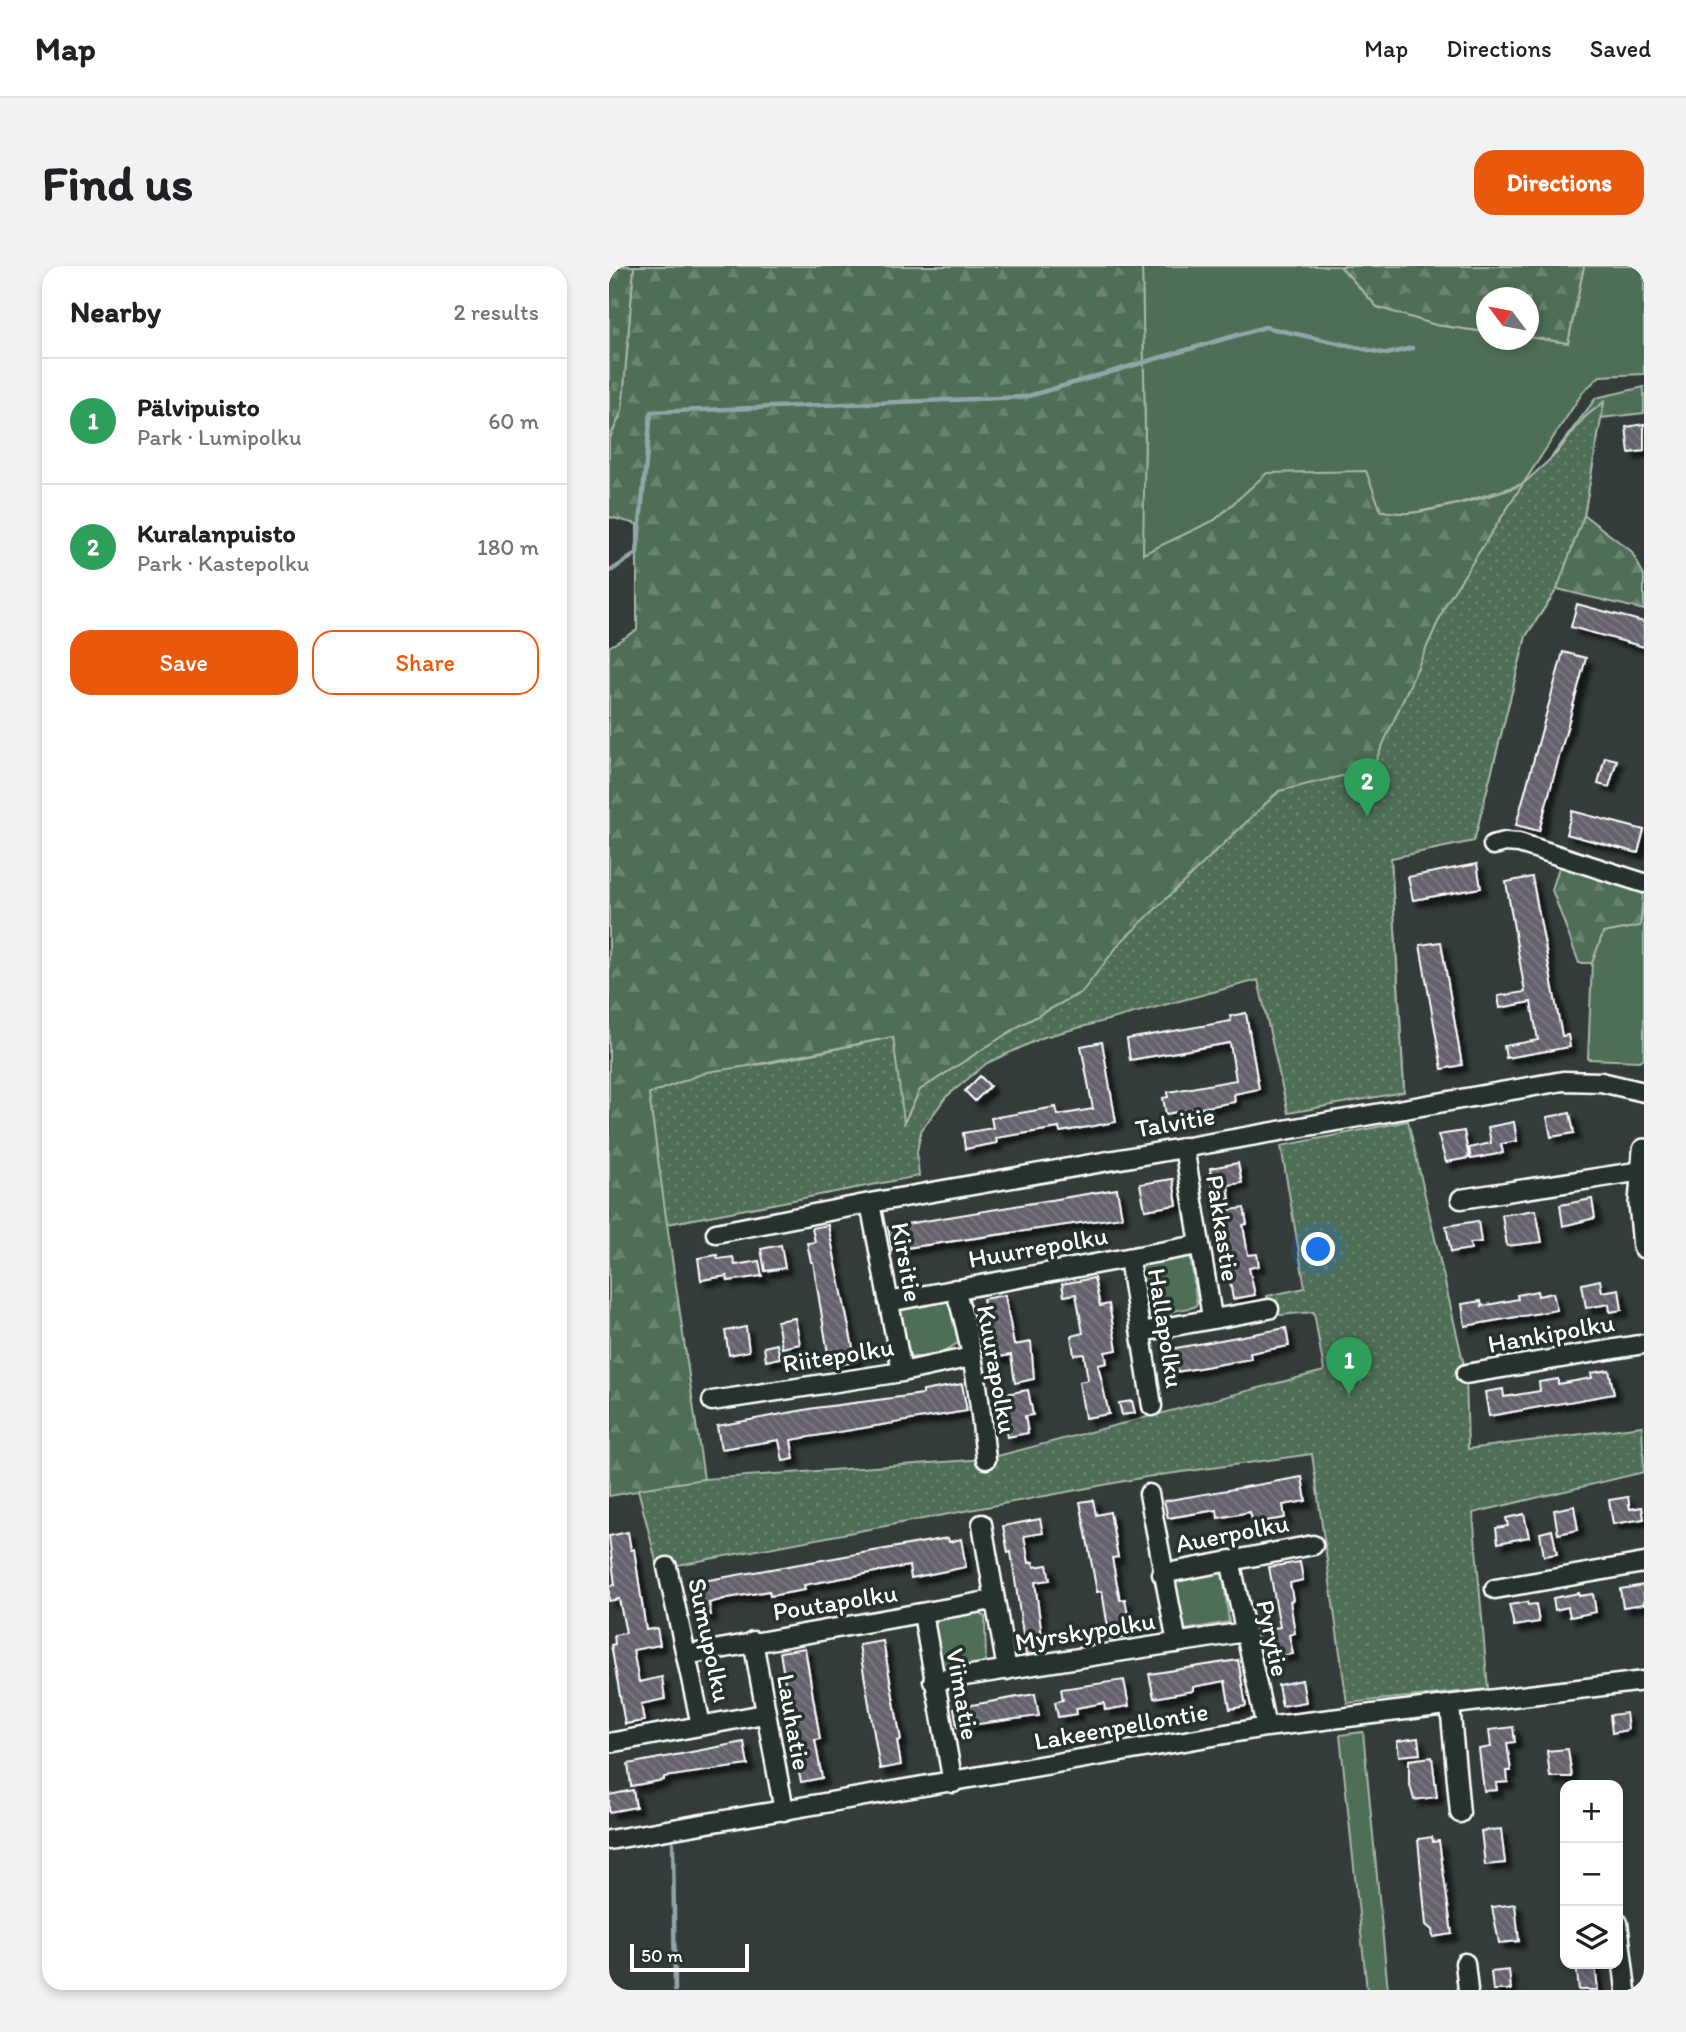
<!DOCTYPE html>
<meta charset="utf-8">
<style>
:root{--surface:#fff;--page:#f2f2f2;--text:#202124;--muted:#757577;--line:#e0e0e0;--accent:#ea580c}
body{margin:0;font-family:Itim,sans-serif;background:var(--page);color:var(--text)}
.controls{position:absolute;right:21px;bottom:21px;display:grid;overflow:hidden;border-radius:14px;box-shadow:0 4px 10px #0003}
.controls button{width:63px;height:63px;display:grid;place-items:center;padding:0;border:0;border-bottom:2px solid var(--line);background:var(--surface);color:var(--text);font:35px sans-serif}
.compass{position:absolute;left:867px;top:21px;width:63px;height:63px;border-radius:50%;background:var(--surface);box-shadow:0 4px 10px #0003;rotate:302deg}
.scale{position:absolute;left:21px;bottom:18px;width:119px;box-sizing:border-box;padding-left:7px;border:4px solid #fff;border-top:0;font-size:19px;line-height:24px;white-space:nowrap;color:#fff;-webkit-text-stroke:5px #26332d;paint-order:stroke}
.you{position:absolute;left:710px;top:984px;width:24px;height:24px;margin:-18px;border:5px solid #fff;border-radius:50%;background:#1a73e8;box-shadow:0 0 0 10px #1a73e833}
.badge{display:grid;place-items:center;width:46px;height:46px;border-radius:50%;background:var(--accent);color:#fff;font-size:23px;font-weight:700}
.pin{position:absolute;translate:-50% -58px;filter:drop-shadow(0 2px 4px #0008)}
.pin::after{content:'';position:absolute;top:37px;width:24px;height:21px;background:inherit;clip-path:polygon(0 0,100% 0,50% 100%)}
.list{margin:0;padding:0;list-style:none}
h2{display:flex;justify-content:space-between;align-items:center;height:91px;margin:0;padding:0 28px;font-size:30px}
h2 small{font-size:23px;font-weight:400;color:var(--muted)}
.list li{display:grid;grid-template-columns:46px 1fr auto;gap:21px;align-items:center;box-sizing:border-box;height:126px;padding:0 28px;border-top:2px solid var(--line)}
.list b{display:block;font-size:26px;white-space:nowrap}
.list p{margin:0;font-size:23px;white-space:nowrap;color:var(--muted)}
.list em{font-size:23px;font-style:normal;color:var(--muted)}
.actions{display:flex;gap:14px;padding:21px 28px}
.actions a{flex:1;padding:16px 0;border:2px solid var(--accent);border-radius:21px;text-align:center;font-size:24px;color:var(--accent)}
.actions .main{background:var(--accent);color:#fff}
.icon{flex:none;width:38px;height:38px;fill:none;stroke:currentColor;stroke-width:2;stroke-linecap:round;stroke-linejoin:round}
.map{position:relative;flex:none;width:1035px;height:1724px;overflow:hidden;border-radius:21px}
header{display:flex;align-items:center;gap:42px;box-sizing:border-box;height:98px;padding:0 35px;background:var(--surface);border-bottom:2px solid var(--line)}
header strong{font-size:33px}
nav{display:flex;gap:38px;margin-inline-start:auto;font-size:24px}
.intro{display:flex;align-items:center;justify-content:space-between;box-sizing:border-box;height:168px;padding:0 42px}
h1{margin:0;font-size:49px}
.button{padding:18px 32px;border-radius:21px;background:var(--accent);color:#fff;font-size:24px;font-weight:700}
main{display:flex;gap:42px;padding:0 42px}
aside{flex:1;background:var(--surface);border-radius:21px;box-shadow:0 4px 10px #0003}
.map>svg:first-child{display:block}
</style>
<header>
<strong>Map</strong>
<nav><a>Map</a><a>Directions</a><a>Saved</a></nav>
</header>
<div class="intro"><h1>Find us</h1><a class="button">Directions</a></div>
<main>
<aside>
<h2>Nearby<small>2 results</small></h2>
<ul class="list">
<li><span class="badge" style="background:#2e9e5b">1</span><div><b>Pälvipuisto</b><p>Park · Lumipolku</p></div><em>60 m</em></li>
<li><span class="badge" style="background:#2e9e5b">2</span><div><b>Kuralanpuisto</b><p>Park · Kastepolku</p></div><em>180 m</em></li>
</ul>
<div class="actions"><a class="main">Save</a><a>Share</a></div>
</aside>
<div class="map">
<svg width="1035" height="1724" viewBox="0 0 1035 1724">
<defs>
<pattern id="forest-firs" width="22" height="20" patternUnits="userSpaceOnUse" patternTransform="scale(1.75)"><rect width="22" height="20" fill="#506e56"/><path d="M5 1l3.5 6h-7zM16 11l3.5 6h-7z" fill="#6a846f"/></pattern>
<pattern id="cemetery-stones" width="16" height="16" patternUnits="userSpaceOnUse" patternTransform="scale(1.75)"><rect width="16" height="16" fill="#506e56"/><path d="M2 7V4a2 2 0 0 1 4 0v3zM10 15v-3a2 2 0 0 1 4 0v3z" fill="#6a846f"/></pattern>
<pattern id="park-dots" width="8" height="8" patternUnits="userSpaceOnUse" patternTransform="scale(1.75)"><rect width="8" height="8" fill="#506e56"/><path d="M2 2h.1M6 6h.1" fill="none" stroke="#6a846f" stroke-width="1.8" stroke-linecap="round"/></pattern>
<pattern id="building-back-hatch" width="6" height="6" patternUnits="userSpaceOnUse" patternTransform="scale(1.75)"><rect width="6" height="6" fill="#66626d"/><path d="M-1 5l2 2M0 0l6 6M5-1l2 2" fill="none" stroke="#7d7a83"/></pattern>
<filter id="shadow"><feDropShadow dx="6" dy="6" stdDeviation="2" flood-color="#0009"/></filter>
</defs>
<rect width="100%" height="100%" fill="#333c3a"/>
<filter id="ink" filterUnits="userSpaceOnUse"><feTurbulence type="fractalNoise" baseFrequency=".0143" numOctaves="2"/><feDisplacementMap in="SourceGraphic" scale="14" xChannelSelector="R" yChannelSelector="G"/><feConvolveMatrix kernelMatrix="1 2 1 2 8 2 1 2 1" color-interpolation-filters="sRGB"/></filter>
<g filter="url(#ink)">
<path fill="#506e56" stroke="#a8b6aa" stroke-width="2" d="M 533,0 L 731,0 L 769,41 L 827,59 L 877,66 L 878,74 L 920,71 L 959,77 L 975,0 L 1035,0 L 1035,108 L 991,110 L 974,126 L 914,218 L 847,238 L 798,248 L 772,245 L 659,207 L 606,254 L 533,289 L 536,164 Z
M 1035,121 L 1035,147 L 991,152 L 994,137 L 977,150 L 941,193 L 987,132 Z
M 1035,637 L 1035,792 L 1031,795 L 979,793 L 983,697 L 994,667 L 1031,660 Z
M 581,988 L 588,1038 L 585,1041 L 538,1050 L 530,1002 L 533,996 Z
M 337,1030 L 342,1036 L 349,1077 L 325,1091 L 302,1091 L 294,1081 L 290,1039 Z
M 610,1305 L 614,1309 L 620,1356 L 575,1364 L 570,1361 L 565,1315 Z
M 366,1343 L 376,1351 L 377,1398 L 332,1402 L 326,1357 L 331,1351 Z
M 754,1466 L 779,1724 L 758,1724 L 731,1469 Z"/>
<path fill="url(#forest-firs)" stroke="#a8b6aa" stroke-width="2" d="M 25,0 L 533,0 L 536,164 L 534,288 L 606,254 L 658,207 L 757,205 L 772,245 C 781,246 790,248 799,247 C 820,246 898,228 915,217 C 947,197 965,159 995,136 L 975,249 L 1022,285 L 1035,309 L 1035,344 L 948,323 L 917,370 L 865,575 L 782,592 L 795,820 L 649,714 L 473,726 L 410,760 L 311,824 L 294,859 L 284,771 L 144,799 L 43,847 L 55,929 L 261,919 L 58,958 L 95,1213 L 0,1230 L 0,381 L 28,364 L 28,258 L 0,251 L 0,174 L 13,145 Z
M 731,0 L 975,0 L 959,77 L 920,71 L 920,32 L 878,32 L 877,66 L 827,59 L 768,41 Z
M 951,598 L 1035,621 L 1031,660 L 994,667 L 983,697 L 970,697 L 943,624 Z"/>
<path fill="url(#cemetery-stones)" stroke="#a8b6aa" stroke-width="2" d="M 0,0 L 25,0 L 13,145 L 0,174 Z"/>
<path fill="url(#park-dots)" stroke="#a8b6aa" stroke-width="2" d="M 995,136 L 975,249 L 948,323 L 917,370 L 865,575 L 782,592 L 795,826 L 679,847 L 649,714 L 435,771 L 378,797 L 337,831 L 312,865 L 308,886 L 310,910 L 58,958 L 40,828 L 98,806 L 160,797 L 284,771 L 295,857 L 311,824 L 410,760 L 473,726 L 511,677 L 670,525 L 763,503 L 838,336 L 914,218 L 947,188 L 976,151 Z
M 799,855 L 857,1108 L 859,1183 L 1033,1160 L 1035,1206 L 864,1247 L 879,1423 L 738,1437 L 703,1188 L 537,1211 L 58,1301 L 48,1299 L 29,1223 L 95,1213 L 377,1193 L 715,1105 L 705,1046 L 660,1050 L 658,1030 L 696,1022 L 672,880 Z"/>
<g fill="none" stroke-linecap="round" stroke-linejoin="round">
<path stroke="#91a6a8" stroke-width="4.5" d="M 0,306 L 28,287 L 42,146 L 416,131 L 656,61 L 778,88 L 803,82
M 64,1577 L 66,1724"/>
</g>
<path fill="url(#building-back-hatch)" stroke="#fff" stroke-width="2" filter="url(#shadow)" d="M 1035,158 L 1035,185 L 1020,187 L 1017,161 Z
M 968,338 L 1035,356 L 1035,381 L 962,361 Z
M 954,386 L 977,392 L 930,565 L 907,559 Z
M 996,491 L 1008,494 L 1000,521 L 989,518 Z
M 963,545 L 1035,564 L 1029,587 L 957,568 Z
M 868,598 L 872,622 L 804,634 L 799,611 Z
M 923,611 L 953,770 L 959,769 L 961,781 L 897,792 L 895,780 L 929,774 L 922,736 L 891,742 L 889,730 L 916,726 L 897,616 Z
M 832,676 L 853,799 L 833,803 L 811,679 Z
M 637,747 L 650,823 L 625,828 L 626,836 L 557,848 L 554,832 L 559,831 L 559,826 L 627,814 L 621,777 L 521,794 L 518,773 L 622,755 L 621,750 Z
M 493,776 L 507,856 L 451,866 L 450,862 L 387,872 L 388,877 L 356,883 L 354,867 L 384,862 L 382,852 L 447,841 L 449,849 L 484,843 L 472,780 Z
M 371,810 L 381,820 L 366,835 L 356,825 Z
M 961,847 L 965,867 L 942,871 L 938,851 Z
M 905,856 L 908,875 L 892,878 L 894,887 L 862,893 L 860,882 L 882,877 L 879,861 Z
M 855,865 L 860,892 L 837,896 L 829,869 Z
M 629,897 L 633,917 L 619,919 L 621,933 L 606,935 L 601,902 Z
M 564,913 L 568,939 L 536,944 L 531,918 Z
M 508,923 L 513,951 L 283,984 L 279,961 Z
M 983,933 L 986,952 L 954,960 L 951,939 Z
M 635,942 L 638,958 L 634,959 L 639,989 L 648,988 L 650,1000 L 640,1002 L 646,1029 L 624,1033 L 611,960 L 616,959 L 613,945 Z
M 927,944 L 933,976 L 898,980 L 893,949 Z
M 869,955 L 872,976 L 861,977 L 862,983 L 842,986 L 837,960 Z
M 219,959 L 247,1096 L 221,1100 L 204,996 L 202,996 L 198,977 L 206,976 L 203,962 Z
M 172,979 L 176,1002 L 156,1005 L 152,983 Z
M 108,989 L 109,993 L 124,991 L 126,999 L 150,995 L 153,1010 L 119,1015 L 118,1010 L 92,1014 L 89,992 Z
M 485,1012 L 491,1040 L 500,1038 L 508,1084 L 496,1086 L 498,1097 L 489,1099 L 500,1148 L 476,1152 L 470,1116 L 479,1114 L 475,1088 L 465,1089 L 462,1070 L 474,1067 L 467,1028 L 455,1030 L 453,1018 Z
M 991,1014 L 993,1026 L 1010,1023 L 1013,1044 L 1001,1046 L 1000,1038 L 977,1042 L 973,1018 Z
M 928,1025 L 929,1030 L 944,1027 L 948,1044 L 856,1060 L 853,1038 L 872,1035 L 873,1040 L 909,1033 L 908,1029 Z
M 396,1029 L 405,1079 L 422,1076 L 425,1113 L 406,1117 L 402,1089 L 384,1092 L 374,1033 Z
M 186,1052 L 191,1078 L 173,1082 L 168,1055 Z
M 137,1061 L 140,1085 L 120,1089 L 116,1065 Z
M 677,1062 L 680,1080 L 641,1087 L 642,1093 L 561,1107 L 556,1084 Z
M 168,1078 L 171,1092 L 157,1095 L 155,1081 Z
M 1000,1104 L 1005,1128 L 880,1150 L 876,1126 L 894,1123 L 895,1131 L 931,1125 L 930,1116 L 949,1113 L 949,1118 L 983,1112 L 982,1107 Z
M 353,1118 L 358,1145 L 182,1174 L 185,1193 L 174,1195 L 170,1174 L 112,1183 L 108,1160 L 206,1142 L 314,1128 L 314,1125 Z
M 419,1124 L 424,1149 L 416,1150 L 419,1167 L 398,1171 L 390,1129 Z
M 523,1135 L 526,1147 L 513,1149 L 510,1137 Z
M 693,1211 L 697,1235 L 674,1239 L 676,1252 L 644,1257 L 641,1246 L 609,1252 L 608,1244 L 559,1252 L 555,1235 Z
M 1019,1231 L 1021,1243 L 1033,1241 L 1035,1253 L 1004,1258 L 1000,1234 Z
M 484,1234 L 487,1249 L 501,1246 L 509,1291 L 503,1292 L 511,1334 L 516,1333 L 523,1370 L 501,1374 L 493,1325 L 488,1326 L 471,1236 Z
M 965,1240 L 969,1264 L 949,1268 L 945,1244 Z
M 915,1248 L 920,1271 L 889,1277 L 887,1262 L 899,1260 L 897,1252 Z
M 431,1253 L 434,1267 L 415,1270 L 420,1297 L 424,1296 L 425,1301 L 438,1299 L 441,1314 L 426,1316 L 435,1386 L 417,1389 L 402,1286 L 399,1287 L 394,1260 Z
M 943,1264 L 948,1288 L 935,1290 L 931,1267 Z
M 19,1266 L 22,1284 L 25,1283 L 37,1364 L 48,1362 L 51,1379 L 24,1384 L 30,1416 L 53,1411 L 56,1433 L 32,1438 L 35,1455 L 16,1458 L 2,1379 L 6,1378 L 5,1369 L 17,1367 L 10,1333 L 0,1335 L 0,1320 L 6,1319 L 0,1270 Z
M 339,1272 L 340,1276 L 352,1273 L 357,1301 L 302,1312 L 300,1300 L 195,1319 L 196,1324 L 161,1330 L 160,1325 L 119,1332 L 100,1337 L 102,1349 L 89,1351 L 85,1328 L 89,1327 L 88,1316 Z
M 691,1296 L 694,1314 L 681,1317 L 684,1334 L 681,1335 L 686,1367 L 680,1369 L 684,1388 L 664,1391 L 659,1363 L 671,1361 L 660,1301 Z
M 1035,1319 L 1035,1338 L 1014,1341 L 1011,1323 Z
M 970,1327 L 970,1330 L 984,1328 L 987,1346 L 961,1351 L 959,1341 L 946,1344 L 944,1332 Z
M 918,1336 L 919,1339 L 927,1338 L 930,1356 L 905,1360 L 900,1339 Z
M 274,1375 L 292,1474 L 288,1475 L 292,1499 L 271,1503 L 250,1379 Z
M 196,1382 L 211,1473 L 206,1474 L 213,1512 L 192,1516 L 175,1435 L 179,1434 L 171,1386 Z
M 629,1394 L 637,1440 L 621,1443 L 616,1415 L 584,1421 L 584,1425 L 545,1432 L 540,1408 Z
M 515,1414 L 520,1440 L 496,1444 L 495,1437 L 467,1442 L 468,1448 L 449,1451 L 446,1436 L 454,1434 L 452,1423 Z
M 693,1414 L 697,1436 L 673,1440 L 669,1419 Z
M 426,1428 L 430,1450 L 348,1461 L 345,1442 Z
M 1017,1447 L 1019,1464 L 1003,1467 L 1001,1449 Z
M 904,1461 L 906,1476 L 898,1477 L 902,1505 L 898,1505 L 899,1516 L 887,1517 L 888,1524 L 875,1525 L 870,1483 L 882,1481 L 880,1464 Z
M 809,1472 L 811,1488 L 790,1490 L 788,1475 Z
M 135,1476 L 139,1499 L 55,1511 L 55,1514 L 22,1520 L 19,1498 Z
M 959,1483 L 963,1511 L 941,1511 L 938,1485 Z
M 823,1491 L 828,1531 L 805,1534 L 800,1515 L 800,1494 Z
M 24,1524 L 27,1541 L 0,1546 L 0,1529 Z
M 892,1563 L 896,1597 L 876,1599 L 872,1565 Z
M 823,1571 L 824,1576 L 830,1575 L 843,1668 L 824,1671 L 823,1664 L 817,1659 L 809,1573 Z
M 906,1638 L 910,1675 L 890,1677 L 883,1641 Z
M 967,1698 L 986,1698 L 989,1724 L 970,1724 Z
M 900,1704 L 902,1724 L 884,1724 L 882,1706 Z"/>
<g fill="none" stroke-linecap="round" stroke-linejoin="round">
<defs>
<path id="minor" d="M 884,579 L 896,576 L 910,577 L 1035,617
M 575,881 L 603,1051
M 852,933 L 1033,905
M 261,937 L 293,1106
M 107,967 L 261,937 L 954,815 L 992,816 L 1035,826
M 520,992 L 543,1140
M 346,1023 C 364,1078 371,1136 377,1193
M 279,1036 L 589,979
M 532,1066 L 660,1043
M 857,1108 L 1035,1078
M 103,1135 L 293,1106 L 362,1091
M 540,1228 L 568,1377
M 373,1258 L 398,1404
M 621,1294 L 657,1461
M 58,1301 L 92,1459
M 553,1308 L 704,1279
M 886,1323 L 1035,1297
M 314,1348 L 344,1517
M 144,1375 L 175,1545
M 77,1389 L 384,1334
M 324,1415 L 636,1366
M 841,1439 L 851,1547
M 0,1477 L 155,1448
M 0,1574 L 657,1461 L 1035,1415
M 1009,1657 L 1017,1724
M 856,1697 L 859,1724"/>
<path id="tertiary" d="M 1035,884 L 1031,937 L 1035,981"/>
</defs>
<use href="#minor" stroke="#fff" stroke-width="23"/>
<use href="#tertiary" stroke="#fff" stroke-width="26"/>
<use href="#minor" stroke="#26332d" stroke-width="18"/>
<use href="#tertiary" stroke="#26332d" stroke-width="21"/>
</g>
</g>
<g text-anchor="middle" stroke-width="7" stroke-linejoin="round" paint-order="stroke">
<g font-size="26" fill="#fff" stroke="#26332d">
<text transform="translate(566 856) rotate(-10)" y="9">Talvitie</text>
<text transform="translate(614 962) rotate(81)" y="9">Pakkastie</text>
<text transform="translate(429 981) rotate(-10)" y="9">Huurrepolku</text>
<text transform="translate(298 996) rotate(80)" y="9">Kirsitie</text>
<text transform="translate(557 1062) rotate(81)" y="9">Hallapolku</text>
<text transform="translate(942 1067) rotate(-10)" y="9">Hankipolku</text>
<text transform="translate(229 1089) rotate(-9)" y="9">Riitepolku</text>
<text transform="translate(388 1103) rotate(80)" y="9">Kuurapolku</text>
<text transform="translate(623 1267) rotate(-11)" y="9">Auerpolku</text>
<text transform="translate(226 1336) rotate(-9)" y="9">Poutapolku</text>
<text transform="translate(476 1365) rotate(-9)" y="9">Myrskypolku</text>
<text transform="translate(664 1372) rotate(78)" y="9">Pyrytie</text>
<text transform="translate(101 1374) rotate(78)" y="9">Sumupolku</text>
<text transform="translate(354 1428) rotate(80)" y="9">Viimatie</text>
<text transform="translate(185 1456) rotate(80)" y="9">Lauhatie</text>
<text transform="translate(512 1460) rotate(-10)" y="9">Lakeenpellontie</text>
</g>
</g>
</svg>
<div class="controls">
<button>+</button>
<button>−</button>
<button><svg class="icon" aria-label="layers" viewBox="0 0 24 24"><path d="M12 4l9 5-9 5-9-5zM3 14l9 5 9-5"/></svg></button>
</div>
<svg class="compass" viewBox="-18 -18 36 36"><path d="M0-13l5 13h-10z" fill="#e53935"/><path d="M0 13l5-13h-10z" fill="#757577"/></svg>
<div class="scale">50 m</div>
<div class="you"></div>
<div class="pin badge" style="left:740px;top:1129px;background:#2e9e5b">1</div>
<div class="pin badge" style="left:758px;top:550px;background:#2e9e5b">2</div>
</div>
</main>
